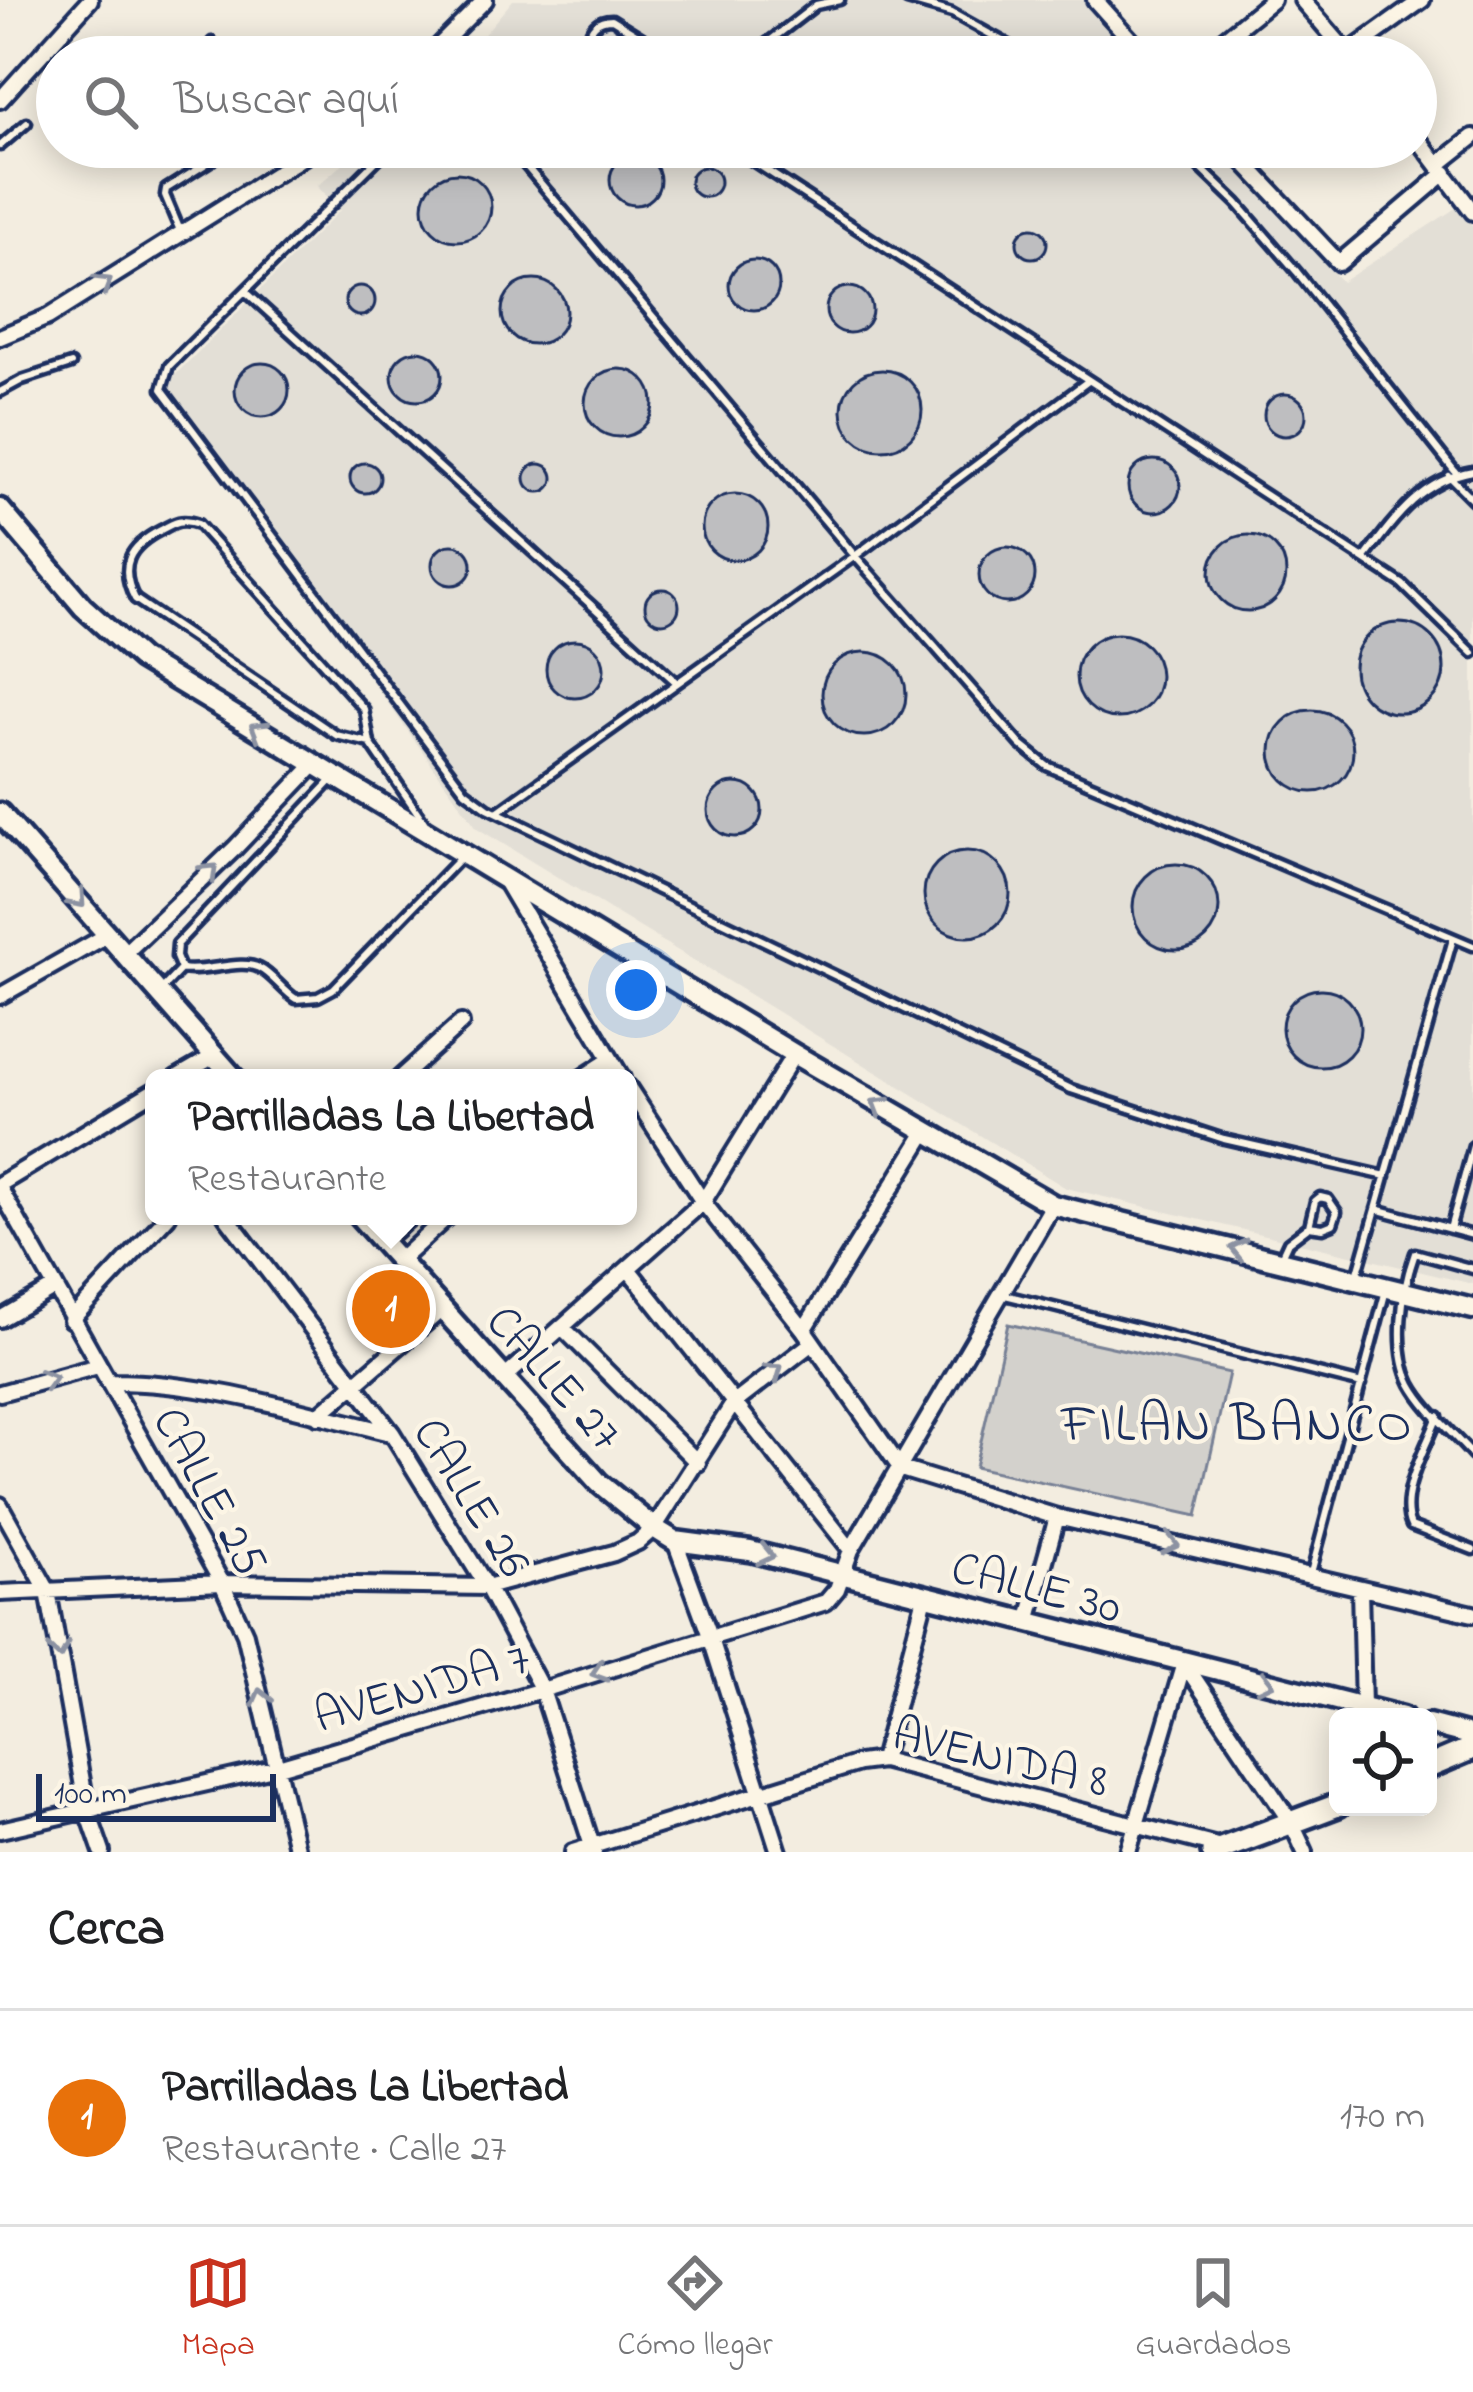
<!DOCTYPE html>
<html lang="es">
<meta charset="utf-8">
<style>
:root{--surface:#fff;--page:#f2f2f2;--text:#202124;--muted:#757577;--line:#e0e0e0;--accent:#c8321e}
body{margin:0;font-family:"Indie Flower",sans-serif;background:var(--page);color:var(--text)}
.controls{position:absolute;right:36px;bottom:36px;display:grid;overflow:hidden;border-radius:18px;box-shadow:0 6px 30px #0003}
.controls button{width:108px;height:108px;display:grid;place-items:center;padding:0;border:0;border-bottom:3px solid var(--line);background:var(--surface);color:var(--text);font:60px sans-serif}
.scale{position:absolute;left:36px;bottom:30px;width:240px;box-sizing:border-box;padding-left:12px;border:6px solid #1b2f5e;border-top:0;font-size:33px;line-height:42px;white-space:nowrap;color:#1b2f5e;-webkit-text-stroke:9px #fcf5e5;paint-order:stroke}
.you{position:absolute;left:636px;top:990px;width:42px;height:42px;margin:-30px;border:9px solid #fff;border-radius:50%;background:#1a73e8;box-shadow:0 0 0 18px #1a73e833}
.badge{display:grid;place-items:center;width:78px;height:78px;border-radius:50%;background:var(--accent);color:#fff;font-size:39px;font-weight:700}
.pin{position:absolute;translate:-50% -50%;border:6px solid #fff;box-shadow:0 3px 12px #0006}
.popup{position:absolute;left:145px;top:1069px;width:492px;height:156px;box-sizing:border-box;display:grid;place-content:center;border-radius:18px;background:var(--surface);filter:drop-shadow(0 3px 9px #0005);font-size:39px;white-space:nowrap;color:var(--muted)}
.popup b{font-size:45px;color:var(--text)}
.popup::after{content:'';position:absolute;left:50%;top:100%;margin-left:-24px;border:24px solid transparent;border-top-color:var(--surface)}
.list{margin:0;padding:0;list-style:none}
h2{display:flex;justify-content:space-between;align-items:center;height:156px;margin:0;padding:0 48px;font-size:51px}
h2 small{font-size:39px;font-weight:400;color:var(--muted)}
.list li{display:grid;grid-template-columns:78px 1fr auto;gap:36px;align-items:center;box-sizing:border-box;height:216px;padding:0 48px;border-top:3px solid var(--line)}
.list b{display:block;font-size:45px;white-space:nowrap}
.list p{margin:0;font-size:39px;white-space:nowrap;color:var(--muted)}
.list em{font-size:39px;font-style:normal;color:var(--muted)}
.icon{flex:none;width:66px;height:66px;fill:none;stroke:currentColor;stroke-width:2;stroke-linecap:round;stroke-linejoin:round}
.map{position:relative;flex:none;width:1473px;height:1852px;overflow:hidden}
.search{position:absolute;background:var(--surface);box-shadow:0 6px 30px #0003;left:36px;right:36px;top:36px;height:132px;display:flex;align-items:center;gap:30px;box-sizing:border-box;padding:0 42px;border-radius:66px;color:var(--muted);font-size:45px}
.sheet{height:372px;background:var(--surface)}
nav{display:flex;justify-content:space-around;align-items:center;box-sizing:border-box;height:168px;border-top:3px solid var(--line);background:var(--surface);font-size:33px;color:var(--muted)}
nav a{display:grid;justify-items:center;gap:6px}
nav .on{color:var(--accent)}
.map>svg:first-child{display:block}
</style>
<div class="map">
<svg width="1473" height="1852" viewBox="0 0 1473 1852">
<rect width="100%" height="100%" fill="#f3ede0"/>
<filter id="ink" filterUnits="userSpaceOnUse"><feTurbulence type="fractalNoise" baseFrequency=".00833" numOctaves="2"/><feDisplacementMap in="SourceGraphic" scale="24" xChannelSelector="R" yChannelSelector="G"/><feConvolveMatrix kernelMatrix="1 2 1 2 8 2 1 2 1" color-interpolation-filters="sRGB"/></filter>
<g filter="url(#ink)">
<path fill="#e3dfd6" d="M 513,0 L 1085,0 L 1137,57 L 465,57 Z
M 362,147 L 1219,147 L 1342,282 L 1459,206 L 1473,227 L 1473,1284 L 1066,1188 L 477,828 L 163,387 L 340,210 L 317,186 Z"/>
<path fill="#d3d1cc" stroke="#778095" stroke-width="3" d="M 1008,1324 L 1229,1373 L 1197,1516 L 975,1467 Z"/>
<path fill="#bebec0" stroke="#1b2f5e" stroke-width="3" d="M610 180a25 25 0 1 1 50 0a25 25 0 1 1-50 0Z
M690 182a15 15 0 1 1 30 0a15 15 0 1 1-30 0Z
M423 207a34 34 0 1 1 68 0a34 34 0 1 1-68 0Z
M1017 243a15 15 0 1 1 30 0a15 15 0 1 1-30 0Z
M729 285a25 25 0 1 1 50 0a25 25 0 1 1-50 0Z
M502 312a32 32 0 1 1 64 0a32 32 0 1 1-64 0Z
M345 301a15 15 0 1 1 30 0a15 15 0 1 1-30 0Z
M826 310a23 23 0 1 1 46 0a23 23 0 1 1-46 0Z
M392 376a25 25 0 1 1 50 0a25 25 0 1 1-50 0Z
M235 390a27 27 0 1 1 54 0a27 27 0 1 1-54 0Z
M585 403a34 34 0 1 1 68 0a34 34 0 1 1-68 0Z
M842 410a40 40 0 1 1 80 0a40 40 0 1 1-80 0Z
M1264 415a21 21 0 1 1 42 0a21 21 0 1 1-42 0Z
M1128 486a26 26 0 1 1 52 0a26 26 0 1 1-52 0Z
M350 478a15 15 0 1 1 30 0a15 15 0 1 1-30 0Z
M525 478a14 14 0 1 1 28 0a14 14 0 1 1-28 0Z
M702 527a33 33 0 1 1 66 0a33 33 0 1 1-66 0Z
M1210 573a38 38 0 1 1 76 0a38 38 0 1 1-76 0Z
M432 565a20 20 0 1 1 40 0a20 20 0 1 1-40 0Z
M979 575a28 28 0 1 1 56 0a28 28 0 1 1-56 0Z
M645 606a17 17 0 1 1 34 0a17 17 0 1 1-34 0Z
M1354 668a45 45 0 1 1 90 0a45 45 0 1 1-90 0Z
M1076 676a42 42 0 1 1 84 0a42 42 0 1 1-84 0Z
M546 669a29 29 0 1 1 58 0a29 29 0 1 1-58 0Z
M822 694a42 42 0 1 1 84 0a42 42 0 1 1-84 0Z
M1271 751a41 41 0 1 1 82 0a41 41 0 1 1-82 0Z
M708 810a27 27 0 1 1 54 0a27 27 0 1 1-54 0Z
M924 894a43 43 0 1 1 86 0a43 43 0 1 1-86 0Z
M1133 907a43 43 0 1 1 86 0a43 43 0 1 1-86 0Z
M1282 1028a39 39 0 1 1 78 0a39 39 0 1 1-78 0Z"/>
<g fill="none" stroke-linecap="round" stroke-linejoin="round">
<defs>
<path id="lane" d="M 907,0 L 952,13 L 1031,57
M 212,42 L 223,57
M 597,57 L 588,42 C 589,27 598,19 612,19 L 673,57
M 749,57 L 816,5 L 840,0
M 0,146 L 27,123
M 390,147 L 169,366 L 162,389 L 465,791 L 488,808 L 1071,1089 L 1224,1139 L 1386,1176
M 510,147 L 855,556 L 1021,745 L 1047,766 L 1473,946
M 731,147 L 1402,584 L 1473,653
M 1179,147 L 1237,203 L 1297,272 L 1457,474
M 181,233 L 165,195 L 166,189 L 233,147
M 245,291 L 676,682
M 0,392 L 22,380 L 71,364
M 1449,476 L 1473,500
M 1364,559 C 1394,519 1421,480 1473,471
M 370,743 L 336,735 L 135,599 C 118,566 129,546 161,530 C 175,522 182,518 198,524 L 364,709 L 370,743 L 424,822
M 497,812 L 855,556 L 1088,381
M 181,969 C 204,974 241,958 259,968 C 272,974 283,991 296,999 L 318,997 L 333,989 L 460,858
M 162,989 L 181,969 L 176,957 L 177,944 L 333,779
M 1376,1209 L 1473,1235
M 1450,1229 L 1473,1146
M 1282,1255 L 1288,1242 L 1309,1226 L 1323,1228 L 1333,1224 L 1337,1212 L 1328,1199 L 1320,1197 L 1315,1201 L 1309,1226
M 1473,1269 L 1415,1253 C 1402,1289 1393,1349 1411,1384 C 1425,1410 1454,1434 1473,1456
M 1357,1276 L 1453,939
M 1005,1295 L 1362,1384
M 1438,1416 C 1427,1446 1397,1495 1411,1526 L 1473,1550
M 1311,1573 L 1386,1290"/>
<path id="street" d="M 1095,0 L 1146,57
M 1302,0 L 1351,57
M 1348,53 L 1422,0
M 428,57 L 485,0
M 1202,57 L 1272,0
M 0,100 L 90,0
M 1416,136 L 1473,212
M 1230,147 L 1339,263 L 1445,173
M 1439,164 L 1473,137
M 0,337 L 48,317 L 319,147
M 505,881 L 622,1078
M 126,952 L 235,848 L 315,764
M 0,996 L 109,934
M 176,1078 L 214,1056
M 400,1078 L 461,1023
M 582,1078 L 610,1060
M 628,1087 L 703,1202 L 804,1330 L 901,1469 L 1057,1517 L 1473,1614
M 0,1184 L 154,1091
M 0,1189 L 222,1583 L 245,1634 L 297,1852
M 226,1216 L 392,1433 L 487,1587 L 542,1690 L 594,1852
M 382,1242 L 411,1216
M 399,1261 L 448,1216
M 629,1270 L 851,1550
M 0,1319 L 55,1287
M 71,1320 L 168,1216
M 563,1328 L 698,1463
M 804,1330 L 926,1132
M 503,1379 L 703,1202 L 794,1054
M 108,1382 C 204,1381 298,1411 391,1433
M 0,1393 L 98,1366
M 318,1416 L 442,1309
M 0,1505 L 48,1591 L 87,1809 L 102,1852
M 675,1541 L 710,1636 L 779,1852
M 1360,1589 L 1363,1706
M 0,1593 L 222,1583 L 487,1587 L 614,1553 L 638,1542 L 654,1528 L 733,1404 L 812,1343
M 1028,1622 L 1057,1517
M 1184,1663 L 1292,1824 L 1305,1852
M 882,1760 L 925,1597
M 0,1830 L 278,1767 L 542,1690 L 826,1602 L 837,1589 L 851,1550 L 1053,1205
M 573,1852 L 859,1763 L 882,1760 L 1221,1847
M 1128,1852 L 1184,1663"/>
<path id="secondary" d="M 0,509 L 83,607 L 141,659 L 794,1054 L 1053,1205 L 1473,1309
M 0,813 L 234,1078
M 359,1216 L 599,1483 L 654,1528 L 675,1541 L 750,1551 L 1403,1717
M 1428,1724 L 1473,1736"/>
<path id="primary" d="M 1428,1767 L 1473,1748
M 1213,1852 L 1338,1805"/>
</defs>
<use href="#lane" stroke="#1b2f5e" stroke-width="15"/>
<use href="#street" stroke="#1b2f5e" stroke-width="22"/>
<use href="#secondary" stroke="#1b2f5e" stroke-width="27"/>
<use href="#primary" stroke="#1b2f5e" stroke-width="30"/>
<use href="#lane" stroke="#fcf5e5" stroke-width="6"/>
<use href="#street" stroke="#fcf5e5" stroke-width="14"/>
<use href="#secondary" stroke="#fcf5e5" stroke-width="18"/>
<use href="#primary" stroke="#fcf5e5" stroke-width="21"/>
</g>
<defs><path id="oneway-chevron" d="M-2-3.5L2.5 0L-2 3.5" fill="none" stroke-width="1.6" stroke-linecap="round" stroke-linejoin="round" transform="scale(3)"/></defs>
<g stroke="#8c92a2">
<use href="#oneway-chevron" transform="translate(104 283) rotate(-31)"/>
<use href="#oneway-chevron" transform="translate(258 729) rotate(-149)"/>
<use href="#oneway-chevron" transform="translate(210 871) rotate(-44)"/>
<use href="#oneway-chevron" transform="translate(78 900) rotate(48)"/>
<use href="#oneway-chevron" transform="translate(879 1105) rotate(-149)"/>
<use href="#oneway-chevron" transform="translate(1238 1249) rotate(-167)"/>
<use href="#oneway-chevron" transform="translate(775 1371) rotate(-36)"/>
<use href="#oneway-chevron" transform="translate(49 1379) rotate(-16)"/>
<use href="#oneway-chevron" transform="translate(1171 1544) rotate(13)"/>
<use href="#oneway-chevron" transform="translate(766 1555) rotate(13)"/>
<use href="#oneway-chevron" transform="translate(59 1650) rotate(80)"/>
<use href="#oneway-chevron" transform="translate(599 1672) rotate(162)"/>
<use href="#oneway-chevron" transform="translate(1266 1683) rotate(13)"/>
<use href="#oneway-chevron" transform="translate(261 1697) rotate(-104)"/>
</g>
</g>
<g text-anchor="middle" stroke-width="9" stroke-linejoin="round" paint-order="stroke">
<g font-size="48" fill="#1b2f5e" stroke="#fcf5e5">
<text transform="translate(556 1376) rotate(48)" y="17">CALLE 27</text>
<text transform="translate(212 1490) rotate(61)" y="17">CALLE 25</text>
<text transform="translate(474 1496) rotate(58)" y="17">CALLE 26</text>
<text transform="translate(1037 1585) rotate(14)" y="17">CALLE 30</text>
<text transform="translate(421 1685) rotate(-16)" y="17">AVENIDA 7</text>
<text transform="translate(1001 1755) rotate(13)" y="17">AVENIDA 8</text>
</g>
<g font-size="54" letter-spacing="3" fill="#1b2f5e" stroke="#fcf5e5">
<text x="1238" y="1440">FILAN BANCO</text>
</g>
</g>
</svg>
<div class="controls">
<button><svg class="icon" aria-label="locate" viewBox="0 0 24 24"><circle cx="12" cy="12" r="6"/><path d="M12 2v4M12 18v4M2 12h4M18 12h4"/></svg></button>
</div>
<div class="scale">100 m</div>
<div class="you"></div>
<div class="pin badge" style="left:391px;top:1309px;background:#e8710a">1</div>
<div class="popup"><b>Parrilladas La Libertad</b>Restaurante</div>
<div class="search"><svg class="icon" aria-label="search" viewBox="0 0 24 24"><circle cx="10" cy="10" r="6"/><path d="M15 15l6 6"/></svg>Buscar aquí</div>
</div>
<section class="sheet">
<h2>Cerca<small></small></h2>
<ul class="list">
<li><span class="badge" style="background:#e8710a">1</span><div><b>Parrilladas La Libertad</b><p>Restaurante · Calle 27</p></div><em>170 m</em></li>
</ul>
</section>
<nav>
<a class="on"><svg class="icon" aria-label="map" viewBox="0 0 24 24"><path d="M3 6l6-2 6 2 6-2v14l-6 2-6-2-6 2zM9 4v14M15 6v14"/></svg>Mapa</a>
<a><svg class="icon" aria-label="directions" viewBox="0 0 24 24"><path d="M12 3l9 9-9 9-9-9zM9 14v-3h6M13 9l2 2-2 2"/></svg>Cómo llegar</a>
<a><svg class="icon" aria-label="saved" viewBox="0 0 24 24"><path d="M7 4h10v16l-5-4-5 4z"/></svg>Guardados</a>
</nav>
